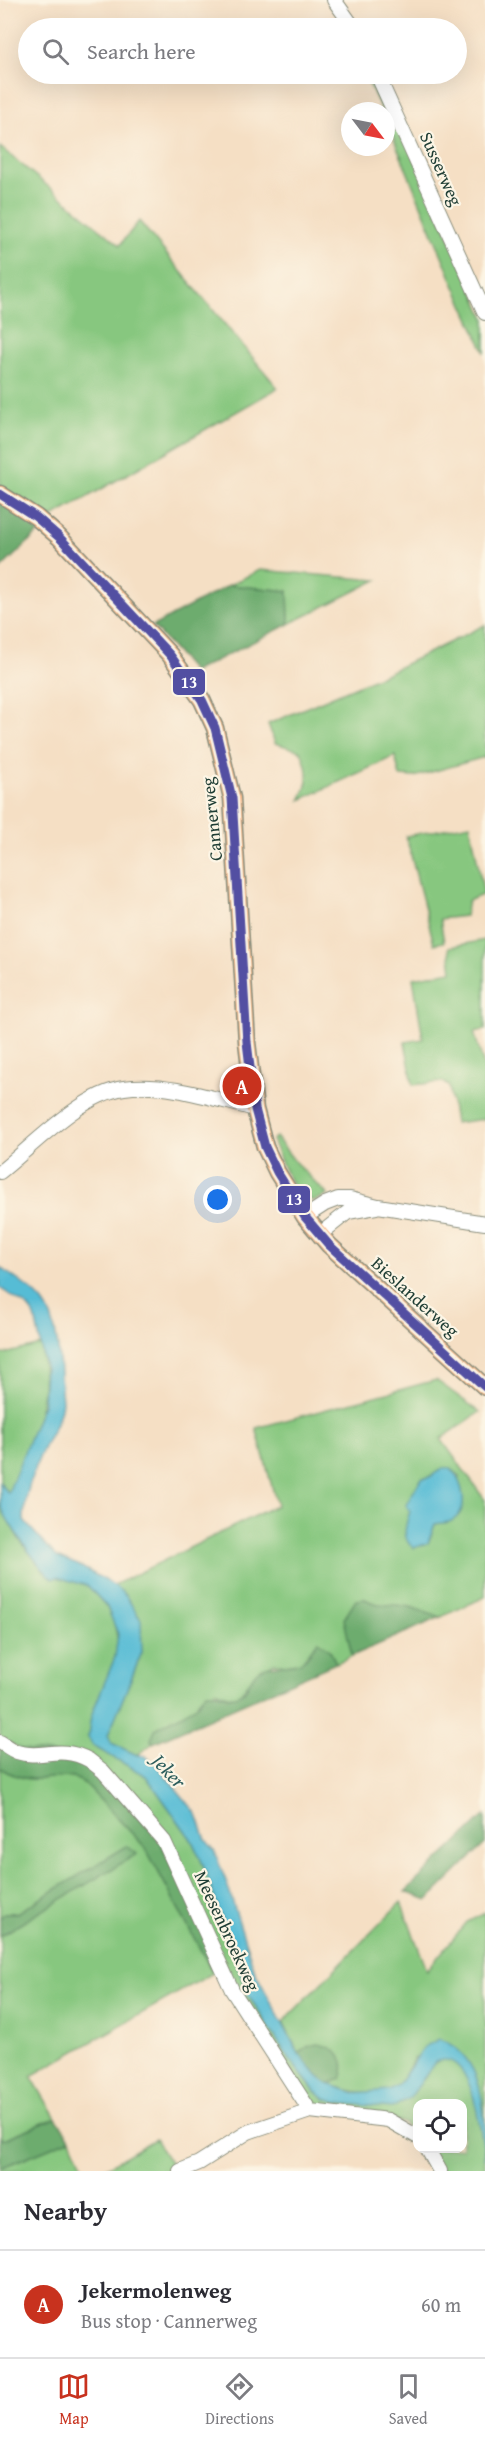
<!DOCTYPE html>
<meta charset="utf-8">
<style>
:root{--surface:#fff;--page:#f7f7f7;--text:#2b2b33;--muted:#7c7c81;--line:#e1e1e2;--accent:#c8321e}
body{margin:0;font-family:"Gentium Book Plus",serif;background:var(--page);color:var(--text)}
.controls{position:absolute;right:18px;bottom:18px;display:grid;overflow:hidden;border-radius:12px;box-shadow:0 6px 24px #0002}
.controls button{width:54px;height:54px;display:grid;place-items:center;padding:0;border:0;border-bottom:2px solid var(--line);background:var(--surface);color:var(--text);font:30px sans-serif}
.compass{position:absolute;left:341px;top:102px;width:54px;height:54px;border-radius:50%;background:var(--surface);box-shadow:0 6px 24px #0002;rotate:122deg}
.you{position:absolute;left:218px;top:1200px;width:21px;height:21px;margin:-15px;border:4px solid #fff;border-radius:50%;background:#1a73e8;box-shadow:0 0 0 9px #1a73e833}
.badge{display:grid;place-items:center;width:39px;height:39px;border-radius:50%;background:var(--accent);color:#fff;font-size:20px;font-weight:700}
.pin{position:absolute;translate:-50% -50%;border:3px solid #fff;box-shadow:0 2px 6px #0006}
.list{margin:0;padding:0;list-style:none}
h2{display:flex;justify-content:space-between;align-items:center;height:78px;margin:0;padding:0 24px;font-size:26px}
h2 small{font-size:20px;font-weight:400;color:var(--muted)}
.list li{display:grid;grid-template-columns:39px 1fr auto;gap:18px;align-items:center;box-sizing:border-box;height:108px;padding:0 24px;border-top:2px solid var(--line)}
.list b{display:block;font-size:22px;white-space:nowrap}
.list p{margin:0;font-size:20px;white-space:nowrap;color:var(--muted)}
.list em{font-size:20px;font-style:normal;color:var(--muted)}
.icon{flex:none;width:33px;height:33px;fill:none;stroke:currentColor;stroke-width:2;stroke-linecap:round;stroke-linejoin:round}
.map{position:relative;flex:none;width:485px;height:2171px;overflow:hidden}
.search{position:absolute;background:var(--surface);box-shadow:0 6px 24px #0002;left:18px;right:18px;top:18px;height:66px;display:flex;align-items:center;gap:15px;box-sizing:border-box;padding:0 21px;border-radius:33px;color:var(--muted);font-size:22px}
.sheet{height:186px;background:var(--surface)}
nav{display:flex;justify-content:space-around;align-items:center;box-sizing:border-box;height:84px;border-top:2px solid var(--line);background:var(--surface);font-size:16px;color:var(--muted)}
nav a{display:grid;justify-items:center;gap:3px}
nav .on{color:var(--accent)}
.map>svg:first-child{display:block}
</style>
<div class="map">
<svg width="485" height="2171" viewBox="0 0 485 2171">
<rect width="100%" height="100%" fill="#fcf5e5"/>
<filter id="ink" filterUnits="userSpaceOnUse"><feTurbulence type="fractalNoise" baseFrequency=".0167" numOctaves="2"/><feDisplacementMap in="SourceGraphic" scale="12" xChannelSelector="R" yChannelSelector="G"/><feConvolveMatrix kernelMatrix="1 2 1 2 8 2 1 2 1" color-interpolation-filters="sRGB"/></filter>
<filter id="wash" filterUnits="userSpaceOnUse"><feTurbulence type="fractalNoise" baseFrequency=".008" numOctaves="4" result="noise"/><feDisplacementMap in="SourceGraphic" scale="24" xChannelSelector="R" yChannelSelector="G"/><feGaussianBlur stdDeviation="1.35" result="paint"/><feColorMatrix in="noise" values="0 0 0 0 0 0 0 0 0 0 0 0 0 0 0 0 0 1.4 0 .05"/><feComposite in="paint" operator="in"/></filter>
<g filter="url(#wash)">
<rect width="100%" height="100%" fill="#f5dfc4"/>
<path fill="#87c77f" stroke="#53825a" stroke-width="1.5" fill-rule="evenodd" d="M 364,74 L 378,74 L 485,318 L 485,353 L 452,280 L 386,120 L 386,111 L 382,111 Z
M 0,147 L 120,245 L 139,221 L 278,388 L 49,519 L 30,503 L 0,487 Z
M 260,570 L 377,580 L 289,624 L 288,591 L 229,585 Z
M 485,625 L 485,757 L 414,777 L 400,776 L 395,756 L 300,800 C 310,782 309,770 301,751 L 275,743 L 268,724 L 385,674 Z
M 470,824 L 484,894 L 468,901 L 465,916 L 440,919 L 444,942 L 434,944 L 406,836 Z
M 485,940 L 485,1030 L 474,1032 L 485,1069 L 485,1119 L 455,1123 L 449,1086 L 443,1082 L 413,1085 L 405,1042 L 423,1039 L 413,978 L 452,971 L 449,947 Z
M 276,1137 L 296,1163 L 328,1195 L 314,1201 C 290,1196 281,1159 272,1140 Z
M 41,1345 C 51,1406 31,1439 8,1494 L 0,1482 L 0,1355 Z
M 436,1380 L 480,1412 L 441,1439 L 485,1500 L 485,1597 L 441,1617 L 429,1615 L 411,1607 L 376,1606 L 365,1599 L 349,1639 L 352,1656 L 336,1663 L 329,1649 L 312,1648 L 301,1662 L 286,1665 L 274,1663 C 267,1668 260,1672 254,1677 C 239,1690 243,1705 216,1690 L 199,1700 L 195,1707 L 151,1740 L 153,1743 L 137,1755 L 111,1743 L 108,1735 L 142,1652 L 126,1596 L 114,1585 L 277,1505 L 256,1428 ZM 443,1468 L 450,1468 L 459,1476 L 451,1521 L 435,1524 L 428,1543 L 408,1503 L 421,1479 L 430,1477 Z
M 0,1505 L 19,1539 L 44,1571 L 88,1586 L 107,1607 L 114,1622 L 119,1646 L 109,1677 L 94,1709 L 88,1737 L 93,1746 L 146,1776 L 191,1839 L 202,1862 L 247,1993 L 290,2060 L 313,2089 L 325,2099 L 349,2105 L 424,2079 L 432,2065 L 439,2060 L 415,2057 C 409,2066 405,2078 397,2086 C 383,2100 344,2090 328,2084 L 341,2079 L 308,2047 L 299,2054 L 283,2022 L 401,1902 L 427,1970 L 467,1922 L 485,1913 L 485,2171 L 436,2171 L 421,2149 L 462,2148 L 462,2104 L 418,2104 L 417,2144 L 404,2123 L 315,2107 L 240,1998 L 128,1793 L 21,1749 L 0,1738 Z
M 0,1768 C 10,1774 20,1778 32,1779 C 50,1780 68,1772 84,1783 L 145,1847 L 213,1973 L 31,2076 L 56,2118 L 1,2140 L 0,1936 L 136,1854 L 17,1913 L 4,1913 L 0,1918 Z
M 71,2139 L 85,2171 L 0,2171 L 0,2168 Z
M 155,2139 L 170,2163 L 168,2171 L 100,2171 Z"/>
<path fill="#6dac6e" stroke="#467451" stroke-width="1.5" d="M 0,500 L 41,530 L 0,569 Z
M 229,585 L 288,591 L 289,624 L 193,672 L 153,626 Z
M 365,1599 C 381,1609 396,1602 413,1608 C 423,1611 430,1615 441,1617 L 352,1656 L 344,1619 L 356,1600 Z
M 318,1641 L 329,1649 L 336,1663 L 153,1743 L 151,1740 L 155,1729 L 195,1707 L 207,1692 C 219,1690 228,1700 239,1695 C 250,1690 249,1676 259,1670 C 273,1661 291,1669 304,1660 C 310,1655 313,1647 318,1641 Z
M 0,1747 L 64,1755 L 88,1762 L 159,1839 L 221,1969 L 213,1973 L 145,1847 L 84,1783 C 67,1772 51,1780 32,1779 C 20,1778 10,1774 0,1768 Z
M 485,1815 L 485,1844 L 428,1900 L 405,1892 Z
M 127,1846 L 137,1854 L 0,1936 L 0,1918 L 4,1913 L 17,1913 Z
M 318,2044 C 337,2047 349,2060 341,2079 L 328,2084 L 318,2077 L 299,2054 L 307,2047 Z
M 56,2118 L 71,2139 L 0,2168 L 0,2137 L 2,2140 Z"/>
<path fill="#57bcd5" stroke="#3b7c84" stroke-width="1.5" d="M 0,1267 C 14,1278 32,1288 43,1302 C 61,1324 59,1374 62,1401 C 61,1417 52,1431 45,1445 C 34,1468 24,1496 24,1521 L 57,1557 L 78,1565 L 114,1585 L 126,1596 L 141,1620 L 142,1652 L 108,1735 L 111,1743 L 137,1755 L 145,1756 L 156,1764 L 197,1814 L 206,1840 L 214,1850 L 226,1881 L 255,1972 L 299,2054 L 318,2077 L 328,2084 L 355,2093 L 389,2090 L 398,2085 L 424,2047 L 439,2039 C 485,2056 485,2109 485,2159 C 481,2137 474,2045 435,2062 L 410,2098 L 392,2108 L 338,2103 L 325,2099 L 313,2089 L 290,2060 L 247,1993 L 202,1862 L 191,1839 L 146,1776 L 93,1746 L 88,1737 L 91,1716 L 115,1657 L 118,1634 L 107,1607 L 88,1586 L 57,1577 L 53,1579 C 41,1571 6,1521 1,1506 C 0,1499 0,1490 0,1482 L 8,1493 L 43,1404 L 45,1367 L 35,1316 L 28,1307 L 0,1288 Z
M 443,1468 L 450,1468 C 463,1480 472,1513 449,1522 C 445,1523 439,1523 435,1524 L 428,1543 L 414,1548 C 400,1539 406,1524 410,1511 L 406,1505 L 421,1479 L 430,1477 Z"/>
</g>
<g filter="url(#ink)">
<g fill="none" stroke-linecap="round" stroke-linejoin="round">
<defs>
<path id="minor" d="M 334,0 L 354,28
M 377,74 L 485,313
M 0,1172 C 33,1146 81,1094 124,1088 C 166,1082 214,1099 255,1109
M 305,1217 L 325,1204 L 338,1199 L 350,1199 L 378,1206 L 485,1223
M 319,1235 L 348,1212 L 376,1207
M 0,1742 C 5,1745 11,1750 17,1752 C 41,1760 59,1744 89,1760 L 103,1771 L 164,1841 L 232,1990 L 310,2111 L 388,2120 L 418,2137
M 427,2148 L 440,2171
M 180,2171 L 199,2163 L 248,2132 L 310,2111"/>
<path id="major" d="M 0,494 L 36,517 L 59,537 L 170,655 L 202,700 L 215,728 L 232,798 L 247,1042 L 255,1109 L 265,1147 L 277,1172 L 305,1217 L 329,1245 L 485,1387"/>
</defs>
<use href="#minor" stroke="#8a8e7c" stroke-width="16"/>
<use href="#major" stroke="#8a8e7c" stroke-width="19"/>
<use href="#minor" stroke="#fff" stroke-width="14"/>
<use href="#major" stroke="#fabb8c" stroke-width="16"/>
<defs>
<path id="bus-1" d="M 0,494 L 36,517 L 59,537 L 170,655 L 202,700 L 215,728 L 232,798 L 247,1042 L 255,1109 L 265,1147 L 277,1172 L 305,1217 L 329,1245 L 485,1387"/>
</defs>
<use href="#bus-1" stroke="#fcf5e5" stroke-width="14"/>
<use href="#bus-1" stroke="#524fa2" stroke-width="9"/>
</g>
</g>
<g text-anchor="middle" stroke-width="4.5" stroke-linejoin="round" paint-order="stroke">
<g font-size="18" fill="#1f3d34" stroke="#fcf5e5">
<text transform="translate(441 169) rotate(66)" y="6">Susserweg</text>
<text transform="translate(212 819) rotate(-96)" y="6">Cannerweg</text>
<text transform="translate(415 1297) rotate(42)" y="6">Bieslanderweg</text>
<text transform="translate(227 1931) rotate(65)" y="6">Meesenbroekweg</text>
</g>
<g font-size="20" font-style="italic" fill="#2d5d5c" stroke="#fcf5e5">
<text transform="translate(169 1771) rotate(47)" y="7">Jeker</text>
</g>
</g>
<g stroke="#fcf5e5" stroke-width="2">
<rect x="172" y="668" width="34" height="28" rx="6" fill="#524fa2"/>
<rect x="277" y="1185" width="34" height="29" rx="6" fill="#524fa2"/>
</g>
<g font-size="16" text-anchor="middle" font-weight="bold" fill="#fff">
<text x="189" y="688">13</text>
<text x="294" y="1205">13</text>
</g>
</svg>
<div class="controls">
<button><svg class="icon" aria-label="locate" viewBox="0 0 24 24"><circle cx="12" cy="12" r="6"/><path d="M12 2v4M12 18v4M2 12h4M18 12h4"/></svg></button>
</div>
<svg class="compass" viewBox="-18 -18 36 36"><path d="M0-13l5 13h-10z" fill="#e53935"/><path d="M0 13l5-13h-10z" fill="#7c7c81"/></svg>
<div class="you"></div>
<div class="pin badge" style="left:242px;top:1086px">A</div>
<div class="search"><svg class="icon" aria-label="search" viewBox="0 0 24 24"><circle cx="10" cy="10" r="6"/><path d="M15 15l6 6"/></svg>Search here</div>
</div>
<section class="sheet">
<h2>Nearby<small></small></h2>
<ul class="list">
<li><span class="badge">A</span><div><b>Jekermolenweg</b><p>Bus stop · Cannerweg</p></div><em>60 m</em></li>
</ul>
</section>
<nav>
<a class="on"><svg class="icon" aria-label="map" viewBox="0 0 24 24"><path d="M3 6l6-2 6 2 6-2v14l-6 2-6-2-6 2zM9 4v14M15 6v14"/></svg>Map</a>
<a><svg class="icon" aria-label="directions" viewBox="0 0 24 24"><path d="M12 3l9 9-9 9-9-9zM9 14v-3h6M13 9l2 2-2 2"/></svg>Directions</a>
<a><svg class="icon" aria-label="saved" viewBox="0 0 24 24"><path d="M7 4h10v16l-5-4-5 4z"/></svg>Saved</a>
</nav>
